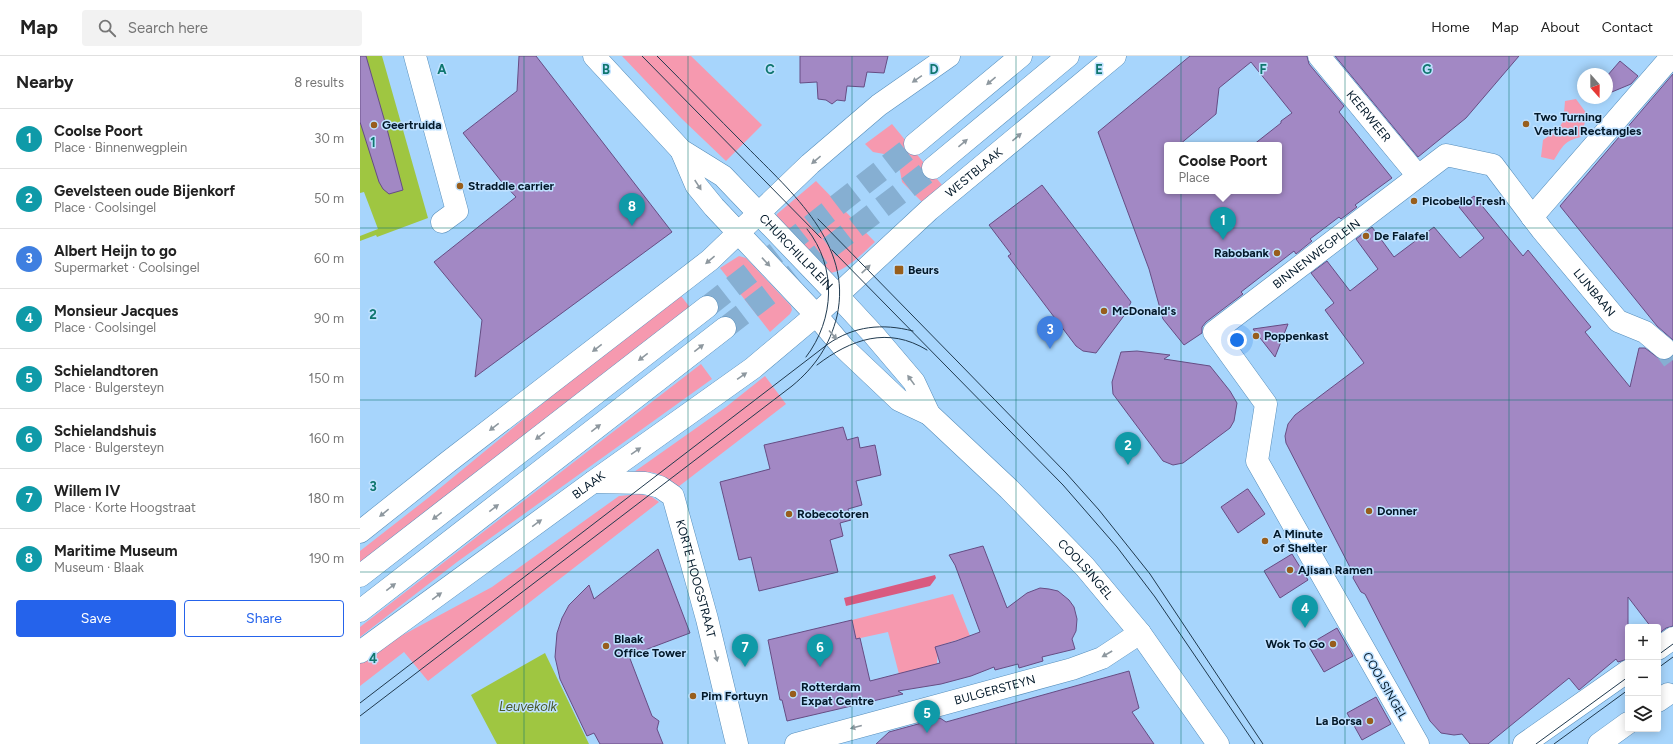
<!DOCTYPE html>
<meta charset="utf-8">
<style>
:root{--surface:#fff;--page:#f2f2f2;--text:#222;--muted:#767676;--line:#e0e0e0;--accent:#2563eb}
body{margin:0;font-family:Figtree,sans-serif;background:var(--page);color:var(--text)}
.controls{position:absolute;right:12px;bottom:12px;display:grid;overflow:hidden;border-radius:4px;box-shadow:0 2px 10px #0003}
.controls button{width:36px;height:36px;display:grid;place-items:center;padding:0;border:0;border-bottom:1px solid var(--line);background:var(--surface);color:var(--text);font:20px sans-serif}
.compass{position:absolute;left:1217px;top:12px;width:36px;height:36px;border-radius:50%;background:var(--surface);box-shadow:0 2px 10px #0003;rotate:159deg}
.you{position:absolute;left:877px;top:284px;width:14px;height:14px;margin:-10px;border:3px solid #fff;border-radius:50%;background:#1a73e8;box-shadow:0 0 0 6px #1a73e833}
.badge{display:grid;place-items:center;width:26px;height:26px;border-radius:50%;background:var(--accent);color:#fff;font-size:13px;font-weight:700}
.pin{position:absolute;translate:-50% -33px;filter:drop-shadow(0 1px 2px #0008)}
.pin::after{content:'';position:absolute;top:21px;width:14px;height:12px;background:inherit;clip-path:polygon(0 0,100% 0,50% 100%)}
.popup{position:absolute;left:804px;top:86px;width:118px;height:52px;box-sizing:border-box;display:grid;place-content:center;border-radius:4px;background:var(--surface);filter:drop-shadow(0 1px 3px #0005);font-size:13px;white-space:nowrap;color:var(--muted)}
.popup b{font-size:15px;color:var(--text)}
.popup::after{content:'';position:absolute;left:50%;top:100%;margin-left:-8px;border:8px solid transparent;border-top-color:var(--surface)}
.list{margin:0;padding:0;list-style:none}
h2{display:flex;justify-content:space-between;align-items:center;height:52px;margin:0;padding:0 16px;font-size:17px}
h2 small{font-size:13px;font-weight:400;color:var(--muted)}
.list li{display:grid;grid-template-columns:26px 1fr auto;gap:12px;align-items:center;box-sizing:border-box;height:60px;padding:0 16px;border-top:1px solid var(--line)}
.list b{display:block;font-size:15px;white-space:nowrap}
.list p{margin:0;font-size:13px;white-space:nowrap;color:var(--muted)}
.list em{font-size:13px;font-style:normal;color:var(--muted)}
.actions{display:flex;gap:8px;padding:12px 16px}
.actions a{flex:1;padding:9px 0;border:1px solid var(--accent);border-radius:4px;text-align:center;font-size:14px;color:var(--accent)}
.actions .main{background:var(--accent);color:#fff}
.icon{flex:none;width:22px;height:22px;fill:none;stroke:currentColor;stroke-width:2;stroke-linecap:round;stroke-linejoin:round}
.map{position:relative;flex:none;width:1313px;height:688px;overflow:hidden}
header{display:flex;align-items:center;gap:24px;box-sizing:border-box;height:56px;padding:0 20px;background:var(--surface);border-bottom:1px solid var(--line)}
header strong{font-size:19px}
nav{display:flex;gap:22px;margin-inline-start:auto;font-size:14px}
.search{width:280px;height:36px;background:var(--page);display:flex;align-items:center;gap:10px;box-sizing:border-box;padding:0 14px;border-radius:4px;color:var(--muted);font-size:15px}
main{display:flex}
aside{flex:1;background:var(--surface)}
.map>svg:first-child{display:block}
</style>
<header>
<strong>Map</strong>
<div class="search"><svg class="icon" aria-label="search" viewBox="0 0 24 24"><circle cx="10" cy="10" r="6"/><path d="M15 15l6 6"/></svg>Search here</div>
<nav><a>Home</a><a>Map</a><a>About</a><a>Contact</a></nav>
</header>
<main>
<aside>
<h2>Nearby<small>8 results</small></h2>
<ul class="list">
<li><span class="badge" style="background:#0f9aa8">1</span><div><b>Coolse Poort</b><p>Place · Binnenwegplein</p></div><em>30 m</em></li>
<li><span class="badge" style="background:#0f9aa8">2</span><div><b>Gevelsteen oude Bijenkorf</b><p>Place · Coolsingel</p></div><em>50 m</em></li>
<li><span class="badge" style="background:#3f7fe0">3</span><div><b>Albert Heijn to go</b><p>Supermarket · Coolsingel</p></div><em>60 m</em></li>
<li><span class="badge" style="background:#0f9aa8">4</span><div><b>Monsieur Jacques</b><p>Place · Coolsingel</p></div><em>90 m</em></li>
<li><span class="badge" style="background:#0f9aa8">5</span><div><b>Schielandtoren</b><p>Place · Bulgersteyn</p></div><em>150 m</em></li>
<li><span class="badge" style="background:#0f9aa8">6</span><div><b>Schielandshuis</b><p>Place · Bulgersteyn</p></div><em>160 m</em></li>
<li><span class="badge" style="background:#0f9aa8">7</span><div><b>Willem IV</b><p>Place · Korte Hoogstraat</p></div><em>180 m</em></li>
<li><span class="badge" style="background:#0f9aa8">8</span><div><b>Maritime Museum</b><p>Museum · Blaak</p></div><em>190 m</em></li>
</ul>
<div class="actions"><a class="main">Save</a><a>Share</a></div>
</aside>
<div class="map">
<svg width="1313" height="688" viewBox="0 0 1313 688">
<rect width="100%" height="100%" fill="#a7d5fc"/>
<path fill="#f699af" d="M 262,0 L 331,0 L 402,69 L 366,105 L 322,63 Z
M 1216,43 L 1227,58 L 1221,81 C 1204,85 1203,90 1194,104 L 1181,101 L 1183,84 C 1204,70 1203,70 1205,45 Z
M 532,68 L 582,129 L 562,146 L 542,126 L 540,115 L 534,105 L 524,98 L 513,96 L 505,88 Z
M 456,125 L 515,186 C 504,196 484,217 469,217 L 416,162 L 417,158 Z
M 379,200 L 386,202 L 431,250 L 432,254 L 430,258 L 410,276 L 360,212 Z
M 318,236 L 332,254 L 0,509 L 0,495 L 68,442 Z
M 341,308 L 352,323 L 97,506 L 0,581 L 0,571 Z
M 405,320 L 426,348 L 318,431 C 301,418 297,415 274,416 L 366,351 Z
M 280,438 L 292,441 L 299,446 L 68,625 L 44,596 L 0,630 L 0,602 L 132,531 L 259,440 Z
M 593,538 L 610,580 L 578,590 L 577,608 L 539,618 L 528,576 L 496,583 L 492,564 Z"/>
<path fill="#d95a80" d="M 575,519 L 576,522 L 570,530 L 486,550 L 484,542 Z"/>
<path fill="#9fc641" d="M 0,0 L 22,0 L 68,162 L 17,181 L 16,179 L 0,185 Z
M 185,597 L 229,688 L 137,688 L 111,639 Z"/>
<path fill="#a7d5fc" d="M 4,136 L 18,173 L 0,180 L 0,137 Z"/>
<path fill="#a288c4" stroke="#664d84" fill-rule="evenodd" d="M 0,0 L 6,0 L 27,73 L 43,134 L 29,138 L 23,133 L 19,126 L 0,66 Z
M 159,0 L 176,0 L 312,176 L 115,321 L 122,264 L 74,206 L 156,141 L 141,125 L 103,77 L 157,35 Z
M 440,0 L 528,0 L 524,17 L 507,16 L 504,31 L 487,30 L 485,45 L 477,44 L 472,48 L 466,44 L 458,43 L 457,26 L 440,27 Z
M 830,0 L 947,0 L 949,8 L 984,50 L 979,56 L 1032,122 L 995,149 L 997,151 L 981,163 L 979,161 L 950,183 L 952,185 L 936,198 L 934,195 L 881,236 L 883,238 L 846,266 L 842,271 L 842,277 L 824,289 L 803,263 L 789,213 L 738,76 ZM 891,6 L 932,57 L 921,65 L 921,67 L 893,89 L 919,89 L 919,135 L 807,135 L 807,89 L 819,89 L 856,58 L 859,32 Z
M 975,0 L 1159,0 L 1106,62 L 1058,101 Z
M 1260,5 L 1278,20 L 1271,28 L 1247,38 L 1247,20 Z
M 1313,18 L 1313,284 L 1297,270 L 1200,150 Z
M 682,129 L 771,246 L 766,257 L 736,297 L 723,295 L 716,290 L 648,200 L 651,198 L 629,169 Z
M 1114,140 L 1163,200 L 1168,194 L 1231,271 L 1225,276 L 1270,331 L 1279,292 L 1285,292 L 1301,304 L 1308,304 L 1313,301 L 1313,570 L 1306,572 L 1298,578 L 1298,571 L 1291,571 L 1268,541 L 1268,603 L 1258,606 L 1256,603 L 1219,634 L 1209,622 L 1128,688 L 1110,688 L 1102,678 L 1094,679 L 1081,677 L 1070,665 L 1005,538 L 1001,536 L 993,522 L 994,519 L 926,387 L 925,380 L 928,368 L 935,359 L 1004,307 L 965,254 L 974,247 L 951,217 L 967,205 L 990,235 L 1018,213 L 996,183 L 1012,171 L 1034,201 L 1074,171 L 1100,202 L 1124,182 L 1099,151 Z
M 928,268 L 915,301 L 893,273 Z
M 777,295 L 810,299 L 804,303 L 850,310 L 870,335 L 877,347 L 874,365 L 870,372 L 823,407 L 813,409 L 803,405 L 753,338 L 752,326 L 761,296 Z
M 483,371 L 487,384 L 498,381 L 500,392 L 515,389 L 521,419 L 496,425 L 502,449 L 488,453 L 491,464 L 480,467 L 483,480 L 470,484 L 478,516 L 399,535 L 391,501 L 379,504 L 360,426 L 410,413 L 404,389 Z
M 887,433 L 888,433 L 905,458 L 878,477 L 861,451 Z
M 623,490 L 647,552 L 667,537 L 680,532 L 689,533 L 698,535 L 709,544 L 714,551 L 717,563 L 716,575 L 712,583 L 715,593 L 682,601 L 683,605 L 659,612 L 658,608 L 635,614 L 634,611 L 611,620 L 581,628 L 538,635 L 543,638 L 427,665 L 422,644 L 420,644 L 408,584 L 492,564 L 496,583 L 500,582 L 510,625 L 580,607 L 575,591 L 596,585 L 620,576 L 595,509 L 589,499 Z
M 298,493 L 330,577 L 269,600 L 292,660 L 299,665 L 297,673 L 303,688 L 240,688 L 234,677 L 227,680 L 200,623 L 195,601 L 197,577 L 202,562 L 209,549 L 229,529 L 234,543 Z
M 932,498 L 948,524 L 920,542 L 904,515 Z
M 977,572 L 993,600 L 964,616 L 948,589 Z
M 769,615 L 779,652 L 772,656 L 794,688 L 516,688 L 529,676 L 580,662 L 586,666 Z
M 1016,641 L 1031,668 L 1002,684 L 987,657 Z"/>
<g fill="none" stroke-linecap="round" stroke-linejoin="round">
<path stroke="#86afd2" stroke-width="22" stroke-dasharray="22 11" stroke-linecap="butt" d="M 1304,292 L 1313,304"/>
<path stroke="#86afd2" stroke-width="22" stroke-dasharray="22 11" stroke-linecap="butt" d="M 347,251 L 555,88
M 365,272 L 573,112"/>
<defs>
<g id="minor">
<path d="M 55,0 L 97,155 L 82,166"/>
<path id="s1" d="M 959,0 L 1058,120"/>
<path d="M 1172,161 L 1312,0"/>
<path id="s2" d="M 477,239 L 514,279 L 554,326 L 569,358 L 649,433 L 725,511 L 780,577 L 858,688"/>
<path d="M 456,259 L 483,291 L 539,344 L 569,358"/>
<path id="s3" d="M 233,426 L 285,427 L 300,431 L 313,440 L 347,563 L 377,688"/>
<path d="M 1298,593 L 1313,582"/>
<path d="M 1298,645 L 1308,638"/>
<path id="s4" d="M 436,688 L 712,613 L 742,602 L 780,577"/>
<path id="s5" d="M 1058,688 L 897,405 L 906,348 L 854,276 L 1086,99 L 1133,109 L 1182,174 L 1258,265 L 1285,276 L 1304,292"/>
<path d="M 1164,688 L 1268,615"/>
<path d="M 1239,688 L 1268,667"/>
</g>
<g id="major">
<path id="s6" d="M 234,0 L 321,94 L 363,120 L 477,239"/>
<path d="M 555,88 L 661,0"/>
<path d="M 321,94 L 336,129 L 354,151 L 456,259"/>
<path d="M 573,112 L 708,0"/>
<path d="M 0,476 L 88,406 L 350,204 L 450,108 L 519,49 L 589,0"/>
<path d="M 0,520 L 347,251"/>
<path d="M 0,555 L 365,272"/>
<path id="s7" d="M 0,596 L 233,426 L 393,312 L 456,259 L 569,154 L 755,0"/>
</g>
</defs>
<use href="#minor" stroke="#558dba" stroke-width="23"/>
<use href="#major" stroke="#558dba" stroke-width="23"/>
<use href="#minor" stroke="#fff" stroke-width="22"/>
<use href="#major" stroke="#fff" stroke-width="22"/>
<path stroke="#203a4f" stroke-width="1" d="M 282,0 L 461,182
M 458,163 L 598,306 L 706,417 L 739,454 L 790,518 L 903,688
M 472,194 L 703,429 L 757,491 L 795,541 L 895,688
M 446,301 C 475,263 477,211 447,173
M 457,309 C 491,283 528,270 567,294
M 1298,599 L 1313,588
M 1298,612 L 1313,601
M 0,647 L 468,288 C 494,270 522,267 553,275
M 0,660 L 432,330 C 455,311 470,289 477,260 C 493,188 432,137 386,90 C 356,60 327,30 297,0
M 1176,688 L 1268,621
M 1194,688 L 1268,634"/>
</g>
<defs><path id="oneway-solid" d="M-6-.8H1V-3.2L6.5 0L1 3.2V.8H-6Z"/></defs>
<g fill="#8e989f">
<use href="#oneway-solid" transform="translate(557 23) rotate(145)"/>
<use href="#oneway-solid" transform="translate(631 25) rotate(140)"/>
<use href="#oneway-solid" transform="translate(657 81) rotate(-40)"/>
<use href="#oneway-solid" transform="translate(603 87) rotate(-40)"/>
<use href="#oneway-solid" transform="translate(456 104) rotate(140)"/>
<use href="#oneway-solid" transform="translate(338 129) rotate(57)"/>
<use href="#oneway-solid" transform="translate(350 204) rotate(140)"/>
<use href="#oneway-solid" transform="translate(406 206) rotate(47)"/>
<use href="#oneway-solid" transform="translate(506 213) rotate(-43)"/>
<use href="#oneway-solid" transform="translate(473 279) rotate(48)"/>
<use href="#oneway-solid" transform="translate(237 292) rotate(142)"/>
<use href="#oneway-solid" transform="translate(339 292) rotate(-38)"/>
<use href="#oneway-solid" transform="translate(283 301) rotate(142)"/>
<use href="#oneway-solid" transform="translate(382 320) rotate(-35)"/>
<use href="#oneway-solid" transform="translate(551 324) rotate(-126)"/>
<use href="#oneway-solid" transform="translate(134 371) rotate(142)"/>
<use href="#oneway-solid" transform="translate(236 372) rotate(-38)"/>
<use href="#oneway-solid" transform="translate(180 380) rotate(142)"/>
<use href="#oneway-solid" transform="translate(276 395) rotate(-35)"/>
<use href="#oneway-solid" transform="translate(134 452) rotate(-38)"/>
<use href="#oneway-solid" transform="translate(24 457) rotate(141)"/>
<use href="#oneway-solid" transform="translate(77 460) rotate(142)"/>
<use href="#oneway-solid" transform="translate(177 467) rotate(-36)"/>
<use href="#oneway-solid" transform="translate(31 531) rotate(-38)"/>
<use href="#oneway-solid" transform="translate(77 540) rotate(-36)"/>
<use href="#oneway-solid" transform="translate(747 598) rotate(150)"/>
<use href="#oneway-solid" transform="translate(356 600) rotate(76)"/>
<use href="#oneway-solid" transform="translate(496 671) rotate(165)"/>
</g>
<path fill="none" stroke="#0f766e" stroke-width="1" stroke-opacity="0.55" d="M 164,0 L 164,688M 328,0 L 328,688M 492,0 L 492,688M 656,0 L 656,688M 821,0 L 821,688M 985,0 L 985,688M 1149,0 L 1149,688M 0,172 L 1313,172M 0,344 L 1313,344M 0,516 L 1313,516"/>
<g fill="#985e1c" stroke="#bfe1ff" stroke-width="1.5">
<circle cx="1166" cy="68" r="4"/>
<circle cx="14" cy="69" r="4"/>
<circle cx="100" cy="130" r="4"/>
<circle cx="1054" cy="145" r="4"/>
<circle cx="1006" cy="180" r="4"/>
<circle cx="917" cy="197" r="4"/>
<rect x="534" y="209" width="10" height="10" rx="2"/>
<circle cx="744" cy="255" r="4"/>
<circle cx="896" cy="280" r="4"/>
<circle cx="1009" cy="455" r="4"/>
<circle cx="429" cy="458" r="4"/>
<circle cx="905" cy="485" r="4"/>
<circle cx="930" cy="514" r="4"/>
<circle cx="973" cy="588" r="4"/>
<circle cx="246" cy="590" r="4"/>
<circle cx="433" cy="638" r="4"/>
<circle cx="333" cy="640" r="4"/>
<circle cx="1010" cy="665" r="4"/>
</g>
<g text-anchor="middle" stroke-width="3" stroke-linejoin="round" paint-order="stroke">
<g font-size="12" fill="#03192a" stroke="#bfe1ff">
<text dy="4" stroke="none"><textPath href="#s1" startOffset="78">KEERWEER</textPath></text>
<text dy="4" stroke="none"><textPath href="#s7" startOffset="780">WESTBLAAK</textPath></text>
<text dy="4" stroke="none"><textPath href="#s5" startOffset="601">BINNENWEGPLEIN</textPath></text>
<text dy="4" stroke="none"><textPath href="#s6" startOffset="283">CHURCHILLPLEIN</textPath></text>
<text dy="4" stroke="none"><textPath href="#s5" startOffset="975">LIJNBAAN</textPath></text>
<text dy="4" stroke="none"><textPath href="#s7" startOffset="283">BLAAK</textPath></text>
<text dy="4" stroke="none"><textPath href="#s2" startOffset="372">COOLSINGEL</textPath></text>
<text dy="4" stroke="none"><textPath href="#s3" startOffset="169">KORTE HOOGSTRAAT</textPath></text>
<text transform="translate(1025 630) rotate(60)" y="4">COOLSINGEL</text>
<text dy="4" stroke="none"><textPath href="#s4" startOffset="206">BULGERSTEYN</textPath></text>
</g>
<g font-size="12" font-weight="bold" fill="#03192a" stroke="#bfe1ff" text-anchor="start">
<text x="1174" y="65">Two Turning<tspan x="1174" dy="14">Vertical Rectangles</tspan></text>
<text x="22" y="73">Geertruida</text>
<text x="108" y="134">Straddle carrier</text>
<text x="1062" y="149">Picobello Fresh</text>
<text x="1014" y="184">De Falafel</text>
<text x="909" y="201" text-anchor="end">Rabobank</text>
<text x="548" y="218">Beurs</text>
<text x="752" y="259">McDonald's</text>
<text x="904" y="284">Poppenkast</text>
<text x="1017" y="459">Donner</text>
<text x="437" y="462">Robecotoren</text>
<text x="913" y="482">A Minute<tspan x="913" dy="14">of Shelter</tspan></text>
<text x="938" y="518">Ajisan Ramen</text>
<text x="254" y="587">Blaak<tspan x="254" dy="14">Office Tower</tspan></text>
<text x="965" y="592" text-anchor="end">Wok To Go</text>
<text x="441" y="635">Rotterdam<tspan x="441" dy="14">Expat Centre</tspan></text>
<text x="341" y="644">Pim Fortuyn</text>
<text x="1002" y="669" text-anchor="end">La Borsa</text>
</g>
<g font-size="13" font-style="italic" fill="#495926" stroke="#bfe1ff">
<text x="168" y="655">Leuvekolk</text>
</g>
</g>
<g font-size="13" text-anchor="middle" font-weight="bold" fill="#0f766e" stroke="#bfe1ff" stroke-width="3" stroke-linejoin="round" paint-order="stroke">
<text x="82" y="18">A</text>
<text x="246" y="18">B</text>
<text x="410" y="18">C</text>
<text x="574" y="18">D</text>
<text x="739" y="18">E</text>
<text x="903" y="18">F</text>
<text x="1067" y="18">G</text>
<text x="13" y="91">1</text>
<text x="13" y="263">2</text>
<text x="13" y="435">3</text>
<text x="13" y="607">4</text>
</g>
</svg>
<div class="controls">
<button>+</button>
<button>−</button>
<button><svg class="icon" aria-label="layers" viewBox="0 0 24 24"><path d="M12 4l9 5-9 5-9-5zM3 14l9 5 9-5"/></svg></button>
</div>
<svg class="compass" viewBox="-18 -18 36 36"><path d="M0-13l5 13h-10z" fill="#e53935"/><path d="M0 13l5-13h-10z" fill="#767676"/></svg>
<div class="you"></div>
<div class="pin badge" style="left:863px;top:184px;background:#0f9aa8">1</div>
<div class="popup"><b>Coolse Poort</b>Place</div>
<div class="pin badge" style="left:768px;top:409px;background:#0f9aa8">2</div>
<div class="pin badge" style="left:690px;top:293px;background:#3f7fe0">3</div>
<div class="pin badge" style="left:945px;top:572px;background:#0f9aa8">4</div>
<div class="pin badge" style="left:567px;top:677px;background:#0f9aa8">5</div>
<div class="pin badge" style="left:460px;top:611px;background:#0f9aa8">6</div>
<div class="pin badge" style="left:385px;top:611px;background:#0f9aa8">7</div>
<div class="pin badge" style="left:272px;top:170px;background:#0f9aa8">8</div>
</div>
</main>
